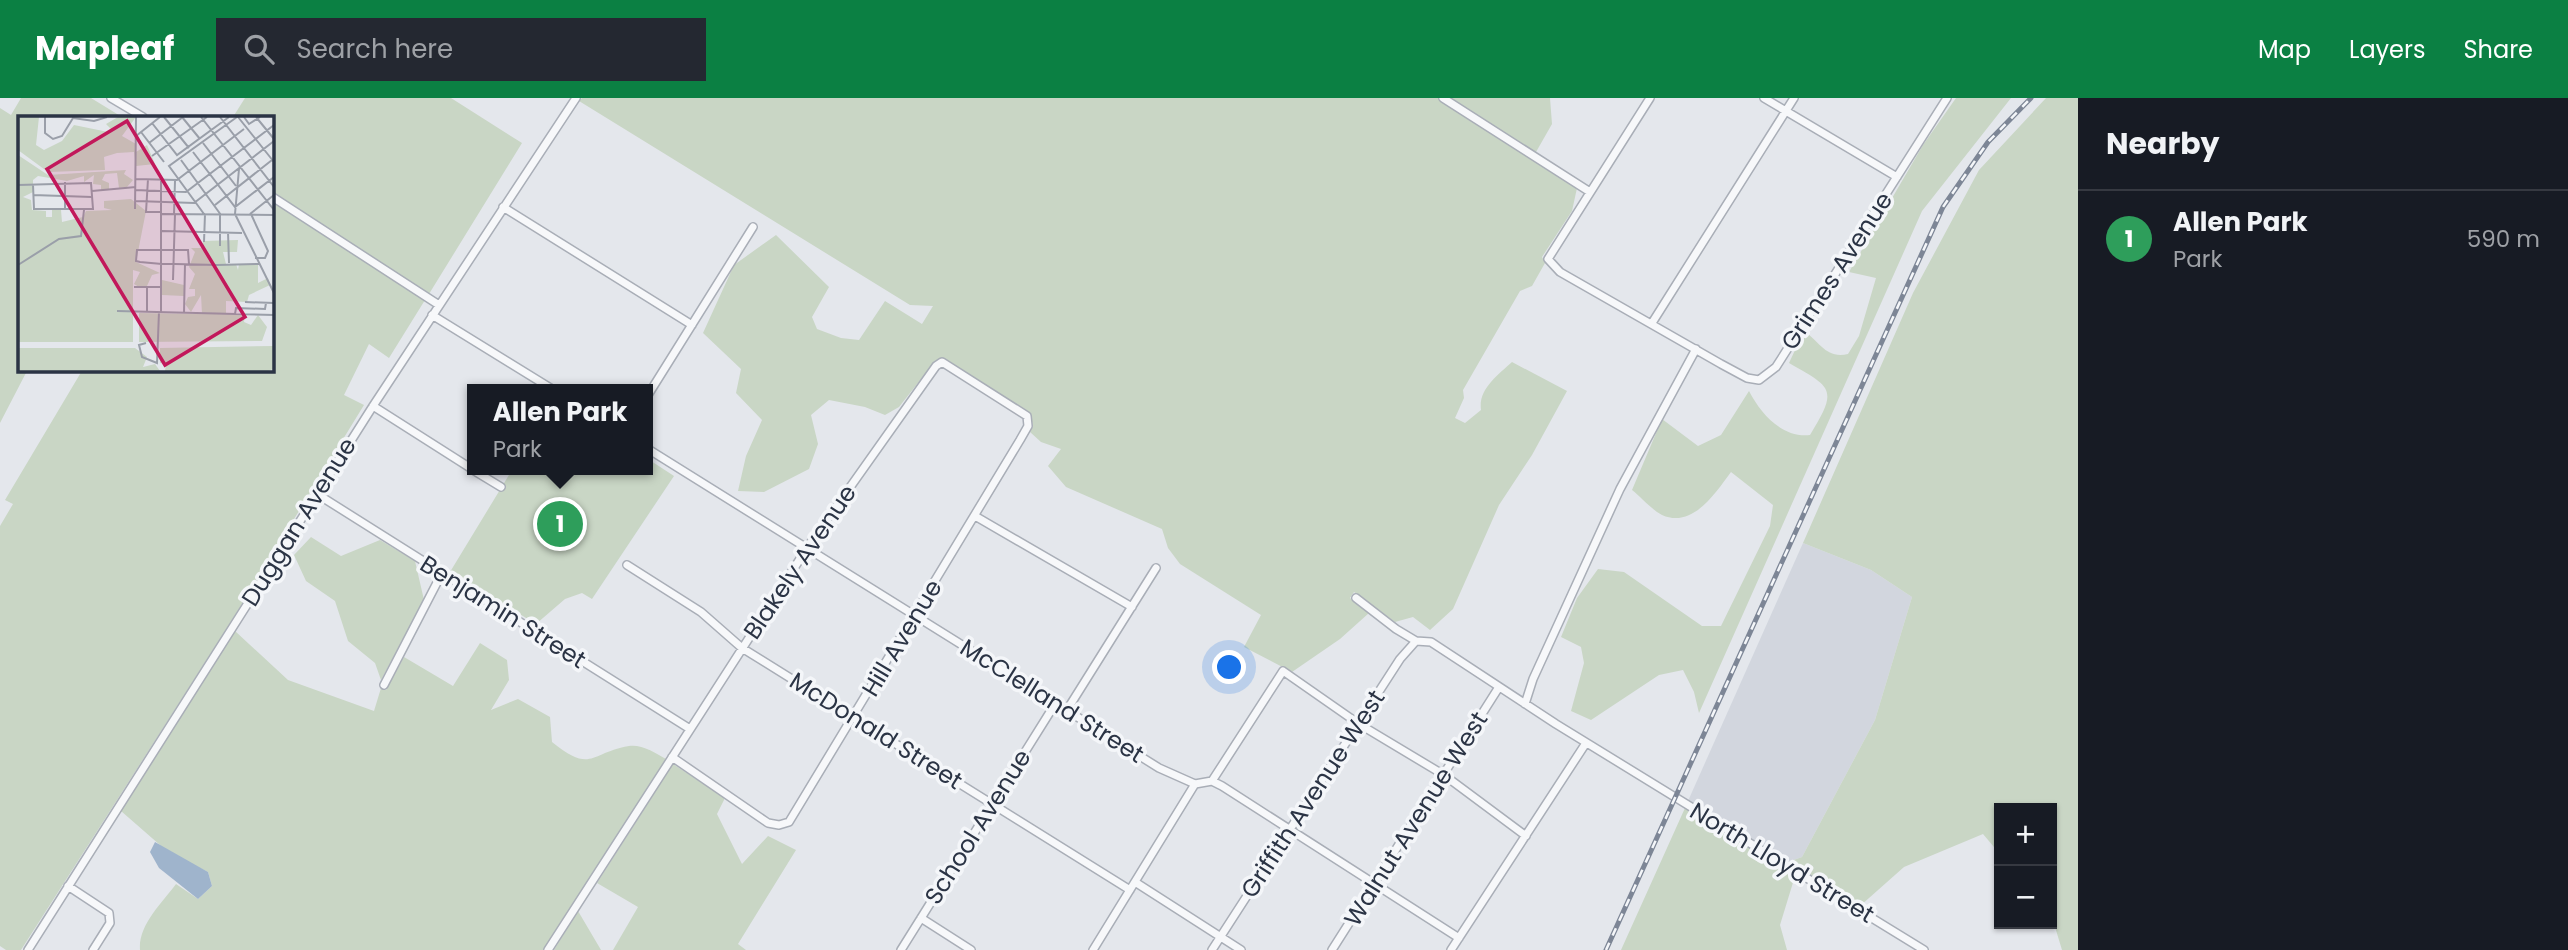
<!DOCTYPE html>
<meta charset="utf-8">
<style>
:root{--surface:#171b24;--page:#242831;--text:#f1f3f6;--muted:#9ea1a6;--line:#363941;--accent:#0b8043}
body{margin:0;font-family:Poppins,sans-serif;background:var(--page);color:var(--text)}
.controls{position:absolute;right:21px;bottom:21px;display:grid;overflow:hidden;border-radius:0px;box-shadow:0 2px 5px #0004}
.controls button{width:63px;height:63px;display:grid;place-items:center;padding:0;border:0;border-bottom:2px solid var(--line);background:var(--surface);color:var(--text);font:35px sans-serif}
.you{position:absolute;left:1230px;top:570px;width:24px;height:24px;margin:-18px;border:5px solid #fff;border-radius:50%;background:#1a73e8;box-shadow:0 0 0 10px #1a73e833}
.badge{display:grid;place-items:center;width:46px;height:46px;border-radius:50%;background:var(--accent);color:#fff;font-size:23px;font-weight:700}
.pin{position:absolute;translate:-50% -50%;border:4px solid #fff;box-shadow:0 2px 7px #0006}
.popup{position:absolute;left:467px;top:286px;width:186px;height:91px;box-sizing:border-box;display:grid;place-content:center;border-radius:0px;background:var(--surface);filter:drop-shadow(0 2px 5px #0005);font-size:23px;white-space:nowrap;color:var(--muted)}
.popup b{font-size:26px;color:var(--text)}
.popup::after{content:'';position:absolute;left:50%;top:100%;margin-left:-14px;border:14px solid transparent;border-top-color:var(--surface)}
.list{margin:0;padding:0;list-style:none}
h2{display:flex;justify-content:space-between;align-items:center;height:91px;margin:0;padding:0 28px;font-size:30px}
h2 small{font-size:23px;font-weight:400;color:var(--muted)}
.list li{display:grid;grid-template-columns:46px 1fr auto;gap:21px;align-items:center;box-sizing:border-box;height:98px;padding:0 28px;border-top:2px solid var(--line)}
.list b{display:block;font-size:26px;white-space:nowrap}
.list p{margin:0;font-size:23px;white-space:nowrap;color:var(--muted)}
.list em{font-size:23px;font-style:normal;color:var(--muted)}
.icon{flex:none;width:38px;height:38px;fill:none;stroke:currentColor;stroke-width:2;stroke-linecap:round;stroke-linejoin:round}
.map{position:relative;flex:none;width:2078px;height:852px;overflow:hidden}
header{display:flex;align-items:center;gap:42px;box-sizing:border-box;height:98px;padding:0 35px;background:var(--accent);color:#fff}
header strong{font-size:33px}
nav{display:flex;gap:38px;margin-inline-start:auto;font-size:24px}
.search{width:490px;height:63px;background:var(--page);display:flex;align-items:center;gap:18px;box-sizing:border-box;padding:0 24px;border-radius:0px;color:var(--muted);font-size:26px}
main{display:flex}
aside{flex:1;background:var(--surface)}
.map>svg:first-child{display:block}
</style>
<header>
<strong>Mapleaf</strong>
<div class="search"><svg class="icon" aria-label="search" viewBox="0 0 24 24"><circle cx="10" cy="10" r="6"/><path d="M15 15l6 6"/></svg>Search here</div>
<nav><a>Map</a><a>Layers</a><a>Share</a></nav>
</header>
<main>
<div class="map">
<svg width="2078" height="852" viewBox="0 0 2078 852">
<rect width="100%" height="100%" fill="#e4e7ec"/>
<path fill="#d2d6de" d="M 1803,445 L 1871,472 L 1912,499 L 1875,622 L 1802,759 L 1788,764 L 1688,703 Z"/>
<path fill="#c9d6c5" d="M 21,0 L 91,0 L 122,19 L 19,19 L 19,271 L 28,271 L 0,325 L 0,10 L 11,17 Z
M 245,0 L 451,0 L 522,45 L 429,196 L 271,94 L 271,19 L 233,19 Z
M 582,0 L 1550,0 L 1552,26 L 1532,61 L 1577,90 L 1572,113 L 1542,159 L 1545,165 L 1532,188 L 1520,193 L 1463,292 L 1464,300 L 1455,320 L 1465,325 L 1481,312 C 1478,291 1498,277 1512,264 L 1567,293 L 1532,357 L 1499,407 L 1453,511 L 1430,532 L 1413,519 L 1395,524 L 1354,494 L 1350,500 L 1369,515 L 1340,541 L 1292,574 L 1244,549 L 1261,517 L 1180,466 L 1168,450 L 1162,431 L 1066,389 L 1048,368 L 1061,351 L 1041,344 L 1030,334 L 1033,328 L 1030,315 L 944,261 L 936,262 L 899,309 L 885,317 L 865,309 L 829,302 L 811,317 L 818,346 L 809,371 L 764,394 L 738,393 L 746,358 L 762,322 L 736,295 L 741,271 L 703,235 L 734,167 L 776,137 L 829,189 L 812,219 L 817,231 L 841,240 L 859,242 L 885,203 L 922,226 L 933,208 L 910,207 L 579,3 Z
M 1956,0 L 2011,0 L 1922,113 L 1699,615 L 1694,594 L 1683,572 L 1659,577 L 1591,622 L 1571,613 L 1584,565 L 1581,549 L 1561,539 L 1577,500 L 1598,471 L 1624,474 L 1702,528 L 1721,528 L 1770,428 L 1773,407 L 1731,374 C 1716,394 1693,431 1662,417 C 1652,412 1641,399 1632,392 L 1662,321 L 1698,348 L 1721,337 L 1749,293 C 1761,316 1782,340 1810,337 C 1838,291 1833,290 1789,265 L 1804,233 C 1820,244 1826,261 1848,256 L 1859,238 L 1876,180 L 1849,174 L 1923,47 Z
M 2046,0 L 2078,0 L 2078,852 L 2062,852 L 2052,819 L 2052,710 L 1999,710 L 1999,755 L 1983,736 L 1904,769 L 1860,808 L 1788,764 L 1802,759 L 1875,622 L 1912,499 L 1871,472 L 1803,445 L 1913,195 L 1979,72 Z
M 271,103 L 425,202 L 389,260 L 369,246 L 344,297 L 364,307 L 229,527 L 21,852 L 6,852 L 0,848 L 0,428 L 13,406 L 5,402 L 83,271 L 271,271 Z
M 648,361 L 674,378 L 592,501 L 582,495 L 565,501 L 536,526 L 450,474 L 512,372 L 648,372 Z
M 311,439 L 341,458 L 380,442 L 415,463 L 424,502 L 381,582 L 375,565 L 348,543 L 335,503 L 306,483 L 294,457 Z
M 235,533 L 288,582 L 374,613 L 381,590 L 386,592 L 404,559 L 453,588 L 480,545 L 507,562 L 509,582 L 491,612 L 518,601 L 550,619 L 552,644 C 592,676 589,655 629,648 C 641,646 656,655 666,661 L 543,852 L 140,852 C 138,827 162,805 176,786 L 198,801 L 212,788 L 208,774 L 168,754 L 121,713 Z
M 673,666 L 725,700 L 717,716 L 742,766 L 768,738 L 796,752 L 738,846 L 746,852 L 613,852 L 638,809 L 597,785 Z
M 1685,710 L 1795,778 L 1780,827 L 1787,852 L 1621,852 Z
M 578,813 L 601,852 L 554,852 Z"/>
<path fill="#9fb4cc" d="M 155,744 L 208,774 L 212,788 L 198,801 L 159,770 L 150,754 Z"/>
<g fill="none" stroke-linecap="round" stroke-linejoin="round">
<defs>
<path id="street" d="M 111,0 L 143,19
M 1443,0 L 1590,94
M 1650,0 L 1548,161 L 1560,174 L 1721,266 L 1747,280 L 1759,282 L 1776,269 L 1947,0
M 1764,0 L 1897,79
M 271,98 L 439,207
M 503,109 L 692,227
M 432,217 L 552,291
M 1652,225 L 1794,0
M 648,297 L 753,129
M 373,308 L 472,371
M 648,351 L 1159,670 L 1195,686 L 1212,683 L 1222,688 L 1459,840
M 473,372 L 501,389
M 317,396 L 690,631
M 975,418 L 1132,509
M 627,467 L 701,514 L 742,550 L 1130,792
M 1356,500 L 1396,531 L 1416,543 L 1431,544 L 1556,626 L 1924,852
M 384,587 L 442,475
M 1525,606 L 1533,581 L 1620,391 L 1696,251
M 1067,612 L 1156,470
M 1212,683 L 1283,573 L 1359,626 L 1444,677 L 1526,738
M 1135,784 L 1241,852
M 68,788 L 109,815 L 110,825 L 93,852
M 921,820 L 971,852
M 28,852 L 373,308 L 576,0
M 548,852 L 807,450 L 936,268 L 942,264 L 1027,318 L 1028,328 L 1020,342 L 789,724 L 779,727 L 768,725 L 672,659
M 901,852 L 1055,606
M 1093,852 L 1195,686
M 1212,852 L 1400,561 L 1416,543
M 1332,852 L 1499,589
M 1451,852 L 1586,645"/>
</defs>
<use href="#street" stroke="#a9aeb7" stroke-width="10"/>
<use href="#street" stroke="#f7f8fa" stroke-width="7"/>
<defs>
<path id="rail" d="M 1606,852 L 1943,109 L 1988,44 L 2031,0"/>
</defs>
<use href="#rail" stroke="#7d8696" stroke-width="5"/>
<use href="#rail" stroke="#f4f6f9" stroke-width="2.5" stroke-dasharray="8" stroke-linecap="butt"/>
</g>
<g text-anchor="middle" stroke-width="7" stroke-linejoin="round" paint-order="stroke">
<g font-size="24" fill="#2b3445" stroke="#f4f6f9">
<text transform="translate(1837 173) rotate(-57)" y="8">Grimes Avenue</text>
<text transform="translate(299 424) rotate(-58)" y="8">Duggan Avenue</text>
<text transform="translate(800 464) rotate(-56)" y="8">Blakely Avenue</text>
<text transform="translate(503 514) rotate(32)" y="8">Benjamin Street</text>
<text transform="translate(902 540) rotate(-59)" y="8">Hill Avenue</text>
<text transform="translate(1052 603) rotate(32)" y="8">McClelland Street</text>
<text transform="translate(876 633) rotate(32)" y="8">McDonald Street</text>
<text transform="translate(1313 696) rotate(-57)" y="8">Griffith Avenue West</text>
<text transform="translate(1416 721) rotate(-58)" y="8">Walnut Avenue West</text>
<text transform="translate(978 729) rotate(-58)" y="8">School Avenue</text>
<text transform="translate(1782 765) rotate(31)" y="8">North Lloyd Street</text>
</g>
</g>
<g transform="translate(18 18)">
<rect width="256" height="256" fill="#e4e7ec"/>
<path d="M 0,1 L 21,1 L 18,29 L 26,34 L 44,25 L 56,9 L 90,16 L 94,14 L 88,8 L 100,1 L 118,1 L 104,20 L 118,28 L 118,36 L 129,29 L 137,48 L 118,50 L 116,36 L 99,37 L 86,41 L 87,54 L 30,56 L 0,34 ZM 0,39 L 30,59 L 108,54 L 106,58 L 115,64 L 109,71 L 101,72 L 99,57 L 87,58 L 84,64 L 91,67 L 91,73 L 83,74 L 83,69 L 75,68 L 76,59 L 66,66 L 66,60 L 49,65 L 20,60 L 15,64 L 15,76 L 5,81 L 13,84 L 14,94 L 28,95 L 28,101 L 34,101 L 34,94 L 43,94 L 44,106 L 65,101 L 68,95 L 94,94 L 86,92 L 86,85 L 113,83 L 128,95 L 118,146 L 142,157 L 134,159 L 129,170 L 121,171 L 116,168 L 122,156 L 115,154 L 115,226 L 0,226 ZM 220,124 L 219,136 L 205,136 L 208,148 L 218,148 L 220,154 L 221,148 L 240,149 L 240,167 L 250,162 L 252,169 L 231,179 L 229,186 L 208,185 L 208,197 L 227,199 L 226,206 L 233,209 L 240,199 L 249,211 L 244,225 L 121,226 L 121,197 L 184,198 L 183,179 L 173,196 L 167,188 L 170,181 L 177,180 L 177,173 L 171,173 L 177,158 L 171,151 L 177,136 L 173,132 L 185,132 L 185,125 ZM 144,164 L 166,169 L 166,180 L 144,179 ZM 255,230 L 255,253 L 250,255 L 147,255 L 148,248 L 142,247 L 142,232 ZM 0,232 L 117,232 L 129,241 L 125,251 L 137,248 L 142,255 L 0,255 Z" fill="#c9d6c5"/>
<path fill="none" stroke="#9a9fa9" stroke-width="2" d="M 27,1 L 27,17 L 35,23 L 44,20 L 55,2 L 76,5 L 89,1M 146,1 L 171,32M 164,1 L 182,23M 183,1 L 256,94M 202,1 L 256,71M 220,1 L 256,46M 226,1 L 231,8 L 242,1M 238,1 L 256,23M 134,7 L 159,39 L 211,1M 123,16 L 146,46M 118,20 L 142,1M 131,27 L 165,1M 185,27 L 218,70M 175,36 L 217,91 L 256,61M 134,40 L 189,1M 163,44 L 203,99M 221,53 L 217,98 L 256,177M 118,63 L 159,64 L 226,13M 130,63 L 128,96 L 143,96M 47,66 L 47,93M 0,69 L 73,67 L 75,93 L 16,93 L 15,69M 117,74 L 168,76 L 256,9M 74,75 L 118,71M 15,79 L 74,81M 118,85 L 176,87 L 256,25M 197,89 L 254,44M 117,93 L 118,1M 144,98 L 256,99M 156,98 L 157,65M 186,98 L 151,50 L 219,1M 202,98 L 202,130M 232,98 L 256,79M 233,98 L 250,135 L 247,142 L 237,142M 144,115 L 224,117M 210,116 L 211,147M 186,126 L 187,98M 171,148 L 170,134 L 119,134 L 118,145 L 122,146 L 144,148 L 157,148 L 199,149 L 241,148M 0,149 L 41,123 L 63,120 L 66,94M 155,164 L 157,98M 116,171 L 142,171M 227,186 L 256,187M 99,195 L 256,199M 129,196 L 129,171M 143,196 L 143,64M 166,197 L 167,148M 217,198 L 218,192 L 247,193 L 248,187M 128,227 L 121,229 L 124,241 L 139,247 L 141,196"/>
<path fill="#c2185b" fill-opacity="0.15" stroke="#c2185b" stroke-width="3.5" d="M 109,5 L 227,201 L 147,249 L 29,53 Z"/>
<rect width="256" height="256" fill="none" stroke="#2b3445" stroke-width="3.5"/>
</g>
</svg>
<div class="controls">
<button>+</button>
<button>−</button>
</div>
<div class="you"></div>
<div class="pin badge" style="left:560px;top:426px;background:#2e9e5b">1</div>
<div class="popup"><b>Allen Park</b>Park</div>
</div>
<aside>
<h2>Nearby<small></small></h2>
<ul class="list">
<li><span class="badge" style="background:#2e9e5b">1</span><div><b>Allen Park</b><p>Park</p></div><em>590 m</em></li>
</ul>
</aside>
</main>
